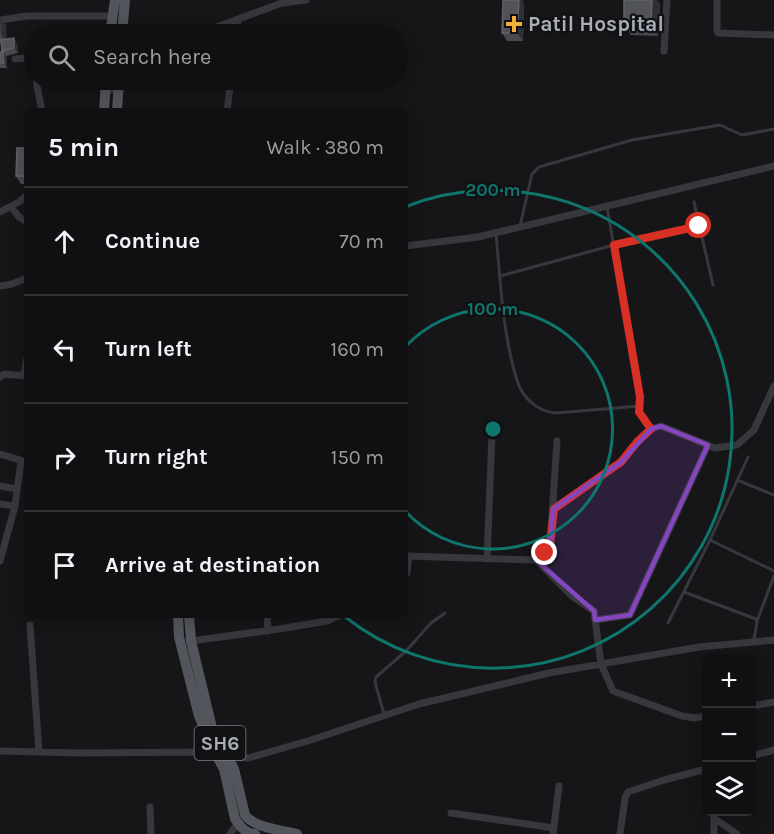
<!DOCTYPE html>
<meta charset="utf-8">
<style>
:root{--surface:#101012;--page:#1e1e20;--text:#f1f3f6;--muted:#9c9d9f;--line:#303032}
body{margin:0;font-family:Karla,sans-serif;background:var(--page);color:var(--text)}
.controls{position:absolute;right:18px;bottom:18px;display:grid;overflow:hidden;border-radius:9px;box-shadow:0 3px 15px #0003}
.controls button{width:54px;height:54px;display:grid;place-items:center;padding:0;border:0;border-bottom:2px solid var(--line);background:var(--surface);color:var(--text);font:30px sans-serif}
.stop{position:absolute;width:18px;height:18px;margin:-14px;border:4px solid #d93025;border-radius:50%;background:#fff}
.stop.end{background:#d93025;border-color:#fff;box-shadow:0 2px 6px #0008}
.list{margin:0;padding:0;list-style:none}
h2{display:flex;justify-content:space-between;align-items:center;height:78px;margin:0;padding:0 24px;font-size:26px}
h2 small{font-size:20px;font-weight:400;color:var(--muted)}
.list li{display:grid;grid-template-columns:39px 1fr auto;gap:18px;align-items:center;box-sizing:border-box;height:108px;padding:0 24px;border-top:2px solid var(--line)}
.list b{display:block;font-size:22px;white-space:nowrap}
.list em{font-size:20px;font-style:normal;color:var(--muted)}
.icon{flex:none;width:33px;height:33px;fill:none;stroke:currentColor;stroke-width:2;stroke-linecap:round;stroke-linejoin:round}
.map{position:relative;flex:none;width:774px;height:834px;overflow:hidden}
.search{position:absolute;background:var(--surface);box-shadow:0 3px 15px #0003;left:24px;top:24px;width:384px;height:66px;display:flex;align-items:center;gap:15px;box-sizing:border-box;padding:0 21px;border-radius:33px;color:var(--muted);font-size:22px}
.panel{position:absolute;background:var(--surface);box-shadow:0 3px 15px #0003;left:24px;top:108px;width:384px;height:510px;border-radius:9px}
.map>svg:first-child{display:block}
</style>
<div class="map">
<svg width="774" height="834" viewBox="0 0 774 834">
<rect width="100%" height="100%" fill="#161618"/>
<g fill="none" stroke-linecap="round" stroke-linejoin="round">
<path stroke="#37383d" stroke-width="3" d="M 694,202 L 713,285
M 607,207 L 640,397 L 639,412 L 651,429
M 520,226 L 532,174 L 539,167 L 632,140 L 720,125 L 742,135 L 774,129
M 496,233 C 500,277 502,323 513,366 C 515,373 517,382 520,388 C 527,402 541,412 556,413 L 640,406
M 500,276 L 614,245 L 699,226
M 737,480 L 774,495
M 710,540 L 774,571
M 684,592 L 756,619 L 757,622 L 754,640
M 757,621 L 774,576
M 668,623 L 710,540 L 748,457
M 384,714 L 375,682 L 376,677 L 406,651 L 431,623 L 445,613"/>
<path stroke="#37383d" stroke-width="7" d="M 717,0 L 717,30 L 718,33 L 774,35
M 0,20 L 27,16 L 113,16
M 202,34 L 211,29 L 282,3 L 306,0
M 236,34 L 238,19
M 664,51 L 667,0
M 15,59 L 34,57
M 37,80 L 37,86 L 42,111
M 105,91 L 119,89 L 132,80
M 227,111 L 231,80
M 11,207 L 19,217 L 27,222
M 0,212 L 19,202 L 27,195
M 405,246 L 478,237 L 774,166
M 0,286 L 12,284 L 27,278
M 24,376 L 27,358
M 0,377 L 4,374 L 27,376
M 0,454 L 27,462
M 0,486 L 17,489
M 0,504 L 15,506
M 553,509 L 621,462 L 637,442 L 651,429 L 661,426 L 715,448 L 737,445 L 754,430 L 774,386
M 405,556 L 536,560 L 545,553 L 550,545 L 557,441
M 487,559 L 492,435
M 536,560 L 572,596 L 594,611 L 601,664 L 613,691 L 682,716 L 694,718 L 706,716
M 0,561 L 15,506 L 21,461
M 405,575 L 407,573 L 409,556
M 267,615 L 268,631
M 595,620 L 630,615 L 708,445
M 30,625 L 39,752
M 191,641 L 279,629 L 327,621 L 340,615
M 752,706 L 774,702
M 0,751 L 80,753 L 205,752 L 216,753
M 752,756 L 774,750
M 227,757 L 248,758 L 311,740 L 419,704 L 549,673 L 699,647 L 774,640
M 150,807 L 151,834
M 714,812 L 714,834
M 451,813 L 554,828
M 714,818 L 737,834
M 230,834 L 238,823
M 553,834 L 559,786
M 620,834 L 625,798 L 628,792 L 664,780 L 706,769"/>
<path stroke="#53555c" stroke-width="10" d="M 110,34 L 115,0
M 122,34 L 125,0
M 104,111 L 106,80
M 117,111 L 119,80
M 178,615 L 179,637 L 199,716 L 215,753 L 224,769 L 235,819 L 242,828 L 249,833 L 255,834
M 189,615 L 191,641 L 212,728 L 234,769 L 245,815 C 254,828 282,830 297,834"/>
</g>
<path fill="#47494d" d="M 503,0 L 522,0 L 524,4 L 523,41 L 507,41 L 502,33 Z
M 660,3 L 658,36 L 631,35 L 624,24 Z
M 0,17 L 6,25 L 6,39 L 17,44 L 18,53 L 6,56 L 7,57 L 7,68 L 0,68 L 0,52 L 3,52 L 2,51 L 2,43 L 0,43 Z
M 27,148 L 27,184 L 21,184 L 16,176 Z"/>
<path fill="#2f3033" d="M 519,0 L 522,0 L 524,4 L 523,41 L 517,33 Z
M 652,0 L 657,0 L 660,3 L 658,36 L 651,25 Z
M 0,17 L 6,25 L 7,43 L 1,35 Z
M 14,38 L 17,44 L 18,53 L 14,48 Z
M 3,52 L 7,57 L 7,68 L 4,63 Z"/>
<path fill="#525359" stroke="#5f6168" stroke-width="1.5" d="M 503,0 L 519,0 L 517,33 L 502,33 Z
M 624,0 L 652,0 L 651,25 L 624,24 Z
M 14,38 L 14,48 L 2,51 L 1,40 Z
M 0,52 L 3,52 L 4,63 L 0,63 Z
M 17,148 L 27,148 L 27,176 L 16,176 Z"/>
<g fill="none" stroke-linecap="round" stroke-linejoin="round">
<path stroke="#d93025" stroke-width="8" d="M 545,553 L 550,545 L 554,509 L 621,462 L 637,442 L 651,429 L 639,412 L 640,397 L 614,245 L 699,226"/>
</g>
<path fill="#8446be" fill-opacity="0.2" stroke="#8446be" stroke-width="4.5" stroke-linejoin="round" d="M 661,426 L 708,445 L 630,615 L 595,620 L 594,611 L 536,560 L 550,545 L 553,509 L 621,462 L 651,429 Z"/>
<g fill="none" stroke="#0f766e" stroke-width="3">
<path d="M405 347A120 120 0 1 1 405 511"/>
<path d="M405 207A239 239 0 1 1 344 616"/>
</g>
<path fill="#f2b134" stroke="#111113" stroke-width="2" d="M511 15h6v6h6v6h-6v6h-6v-6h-6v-6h6z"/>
<g text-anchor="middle" stroke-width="4.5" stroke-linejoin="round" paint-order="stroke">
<rect fill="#111113" stroke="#7b7e86" stroke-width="1.5" x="194.5" y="726" width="51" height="34" rx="4.5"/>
<g font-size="20" font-weight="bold" fill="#a8adb8">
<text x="220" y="750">SH6</text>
</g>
<g font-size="21" font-weight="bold" fill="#a8adb8" stroke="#111113" text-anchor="start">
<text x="528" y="31">Patil Hospital</text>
</g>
</g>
<circle cx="493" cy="429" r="9" fill="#0f766e" stroke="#111113" stroke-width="3"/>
<g font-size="18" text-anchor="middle" font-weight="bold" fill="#0f766e" stroke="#111113" stroke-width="4.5" stroke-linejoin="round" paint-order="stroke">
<text x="493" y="196">200 m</text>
<text x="493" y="315">100 m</text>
</g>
</svg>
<div class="controls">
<button>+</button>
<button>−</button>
<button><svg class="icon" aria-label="layers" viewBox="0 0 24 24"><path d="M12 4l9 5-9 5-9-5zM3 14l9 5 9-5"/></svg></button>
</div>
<div class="stop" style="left:699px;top:226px"></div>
<div class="stop end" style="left:545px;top:553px"></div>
<div class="search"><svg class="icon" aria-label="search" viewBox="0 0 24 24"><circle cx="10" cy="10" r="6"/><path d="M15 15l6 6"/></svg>Search here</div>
<section class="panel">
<h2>5 min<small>Walk · 380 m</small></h2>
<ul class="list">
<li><svg class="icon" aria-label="ahead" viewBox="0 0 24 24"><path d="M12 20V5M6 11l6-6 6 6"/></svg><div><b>Continue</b></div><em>70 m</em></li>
<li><svg class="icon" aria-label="left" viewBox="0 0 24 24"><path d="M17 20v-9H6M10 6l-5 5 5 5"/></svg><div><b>Turn left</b></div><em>160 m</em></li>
<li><svg class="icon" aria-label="right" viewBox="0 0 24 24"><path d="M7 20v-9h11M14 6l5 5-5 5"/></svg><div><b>Turn right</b></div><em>150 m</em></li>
<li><svg class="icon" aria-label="arrive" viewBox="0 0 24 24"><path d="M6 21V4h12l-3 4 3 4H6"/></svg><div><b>Arrive at destination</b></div></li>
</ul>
</section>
</div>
